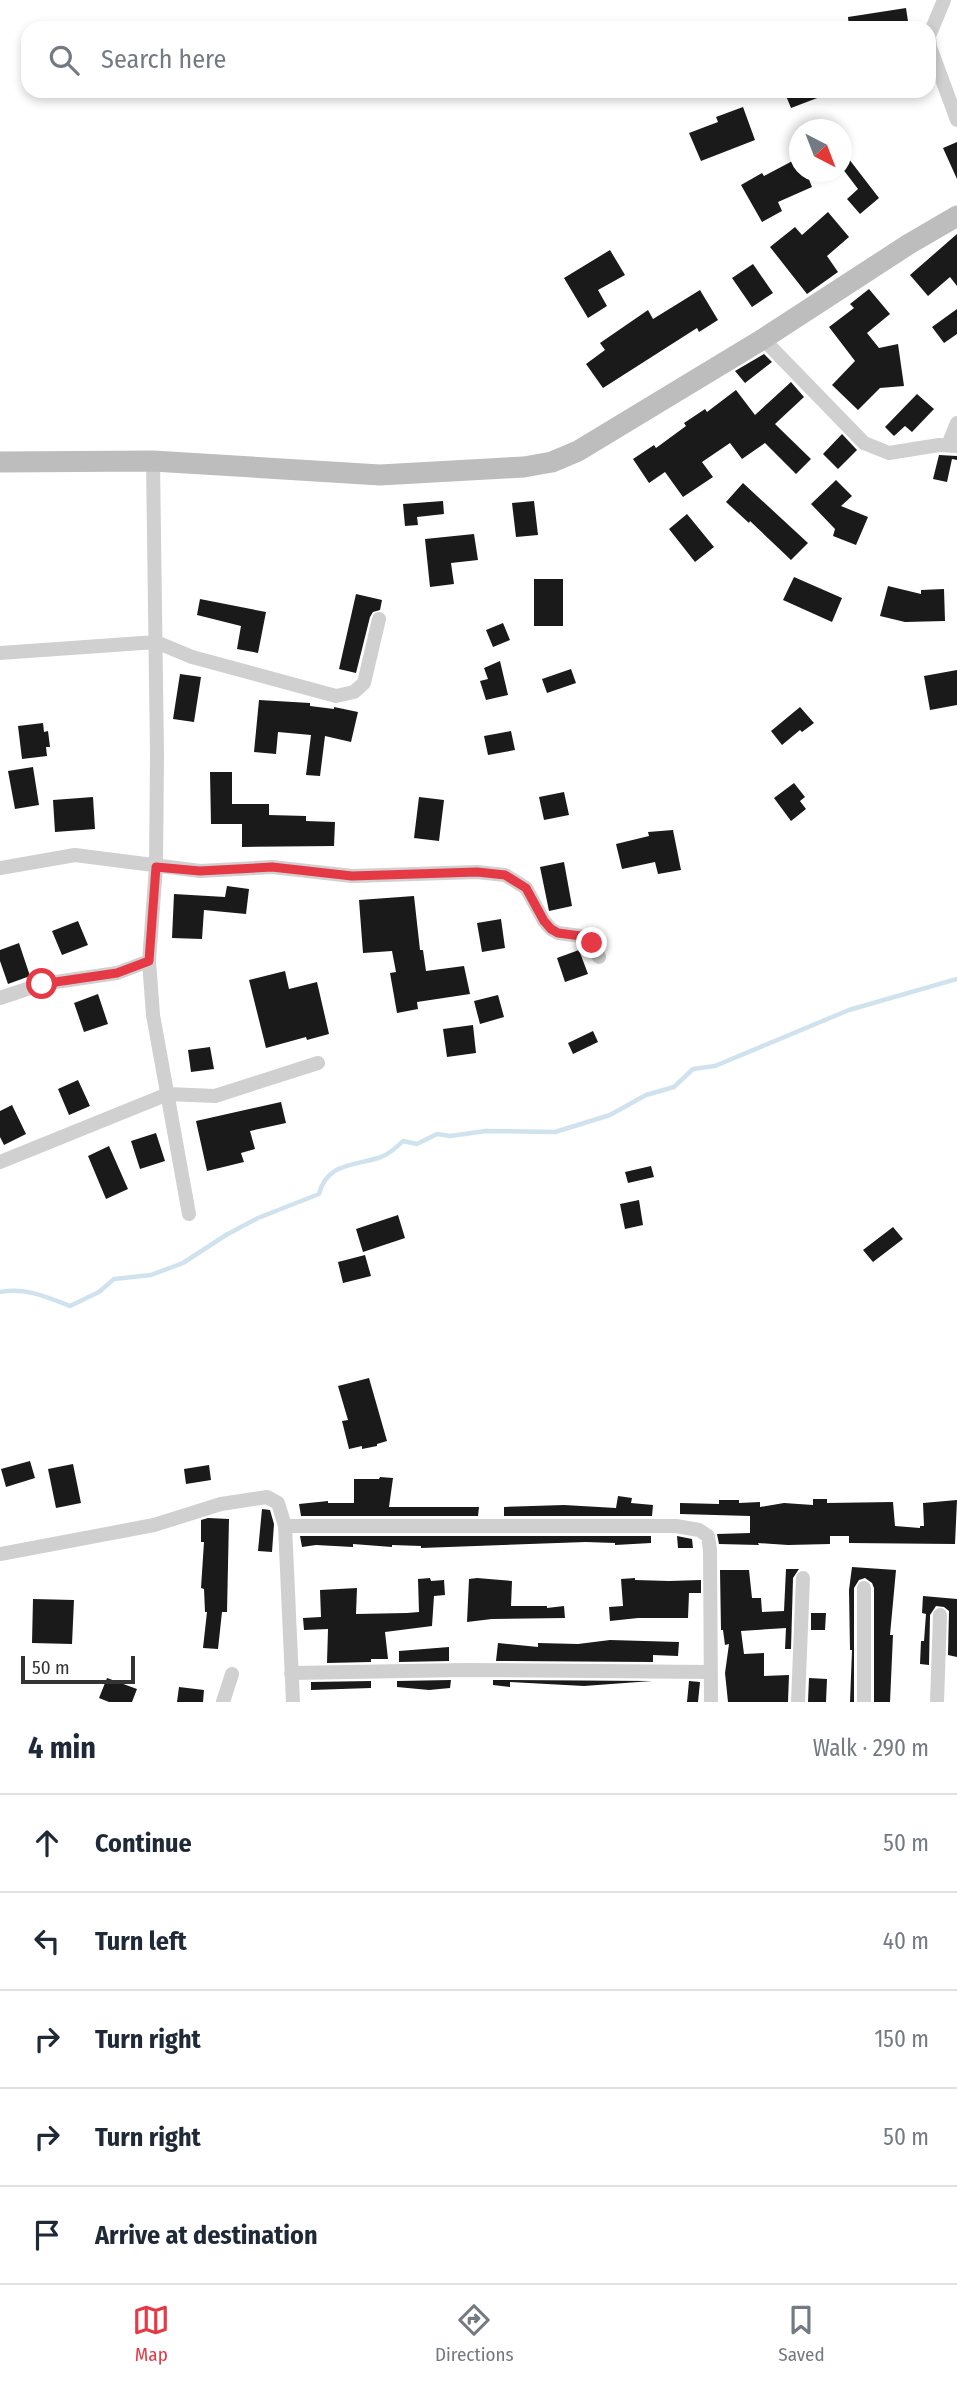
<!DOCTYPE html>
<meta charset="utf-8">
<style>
:root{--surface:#fff;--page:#f6f6f7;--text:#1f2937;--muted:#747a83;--line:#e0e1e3;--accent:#e63946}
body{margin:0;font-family:"Fira Sans Condensed",sans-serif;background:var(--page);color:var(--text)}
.compass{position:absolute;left:789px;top:119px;width:63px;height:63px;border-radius:50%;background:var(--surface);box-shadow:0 4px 10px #0003;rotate:138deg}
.scale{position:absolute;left:21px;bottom:18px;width:114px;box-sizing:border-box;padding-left:7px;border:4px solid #333;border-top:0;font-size:19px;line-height:24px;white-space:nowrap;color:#333;-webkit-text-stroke:5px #fff;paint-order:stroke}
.stop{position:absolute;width:21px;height:21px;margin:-16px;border:5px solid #e63946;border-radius:50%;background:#fff}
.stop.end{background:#e63946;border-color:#fff;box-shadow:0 2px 7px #0008}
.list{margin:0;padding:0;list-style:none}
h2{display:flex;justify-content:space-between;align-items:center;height:91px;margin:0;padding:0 28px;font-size:30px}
h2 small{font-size:23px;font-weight:400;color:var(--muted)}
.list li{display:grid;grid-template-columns:46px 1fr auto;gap:21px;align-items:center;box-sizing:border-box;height:98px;padding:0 28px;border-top:2px solid var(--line)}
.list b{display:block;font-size:26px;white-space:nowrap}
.list em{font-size:23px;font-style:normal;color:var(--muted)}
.icon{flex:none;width:38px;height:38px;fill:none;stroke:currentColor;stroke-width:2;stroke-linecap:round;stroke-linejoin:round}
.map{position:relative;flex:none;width:957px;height:1702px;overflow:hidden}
.search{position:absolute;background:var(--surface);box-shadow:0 4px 10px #0003;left:21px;right:21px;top:21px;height:77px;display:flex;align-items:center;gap:18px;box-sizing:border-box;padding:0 24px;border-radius:21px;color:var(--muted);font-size:26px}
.sheet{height:581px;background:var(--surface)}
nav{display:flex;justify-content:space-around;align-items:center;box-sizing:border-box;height:98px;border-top:2px solid var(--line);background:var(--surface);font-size:19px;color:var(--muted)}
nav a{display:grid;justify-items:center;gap:4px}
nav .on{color:var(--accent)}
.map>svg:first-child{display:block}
</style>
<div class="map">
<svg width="957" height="1702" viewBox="0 0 957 1702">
<rect width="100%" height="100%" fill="#fff"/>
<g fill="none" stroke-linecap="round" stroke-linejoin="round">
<path stroke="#cfe2ee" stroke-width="4.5" d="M 0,1292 C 25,1287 47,1297 70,1306 L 99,1292 L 114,1279 L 151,1275 L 183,1263 L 226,1235 L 258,1218 L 319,1194 C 327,1162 355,1166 381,1157 C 389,1154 397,1147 403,1141 L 417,1144 L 437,1134 L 450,1136 L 486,1131 L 555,1132 L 610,1115 L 646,1095 L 674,1087 L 693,1069 L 715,1066 L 849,1010 L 957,979"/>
</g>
<path fill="#1a1a1a" d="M 906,8 L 909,28 L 849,28 L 848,17 Z
M 784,91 L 832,91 L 833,92 L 791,108 Z
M 743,107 L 755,140 L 701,161 L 689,133 L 718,122 L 716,117 Z
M 957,142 L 957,179 L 943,148 Z
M 842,150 L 879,198 L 860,214 L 847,199 L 858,189 L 842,168 Z
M 800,157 L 800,172 L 806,172 L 812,187 L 778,202 L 782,211 L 762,222 L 741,185 L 762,173 L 764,176 Z
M 828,212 L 849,237 L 827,256 L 838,272 L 807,294 L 770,247 L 795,227 L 802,235 Z
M 957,234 L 957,286 L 950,277 L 928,296 L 910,275 Z
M 610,250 L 625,275 L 598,290 L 607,306 L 588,318 L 564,278 Z
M 753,264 L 773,293 L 752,307 L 732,278 Z
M 869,289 L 890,314 L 867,333 L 879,348 L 898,344 L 904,386 L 880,388 L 858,410 L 832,385 L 855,361 L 829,327 L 854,308 L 850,304 Z
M 700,290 L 718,320 L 699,332 L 697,328 L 603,388 L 586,364 L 605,350 L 600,343 L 648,310 L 653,319 Z
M 957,309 L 957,334 L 944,343 L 932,327 Z
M 764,354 L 772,362 L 745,383 L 735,371 Z
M 791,382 L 804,397 L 775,424 L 811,459 L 796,474 L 765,443 L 742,459 L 730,443 L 702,462 L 713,477 L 683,497 L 665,472 L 649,483 L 633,459 L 654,445 L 656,448 L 686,426 L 684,423 L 705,409 L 707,412 L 736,390 L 755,415 Z
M 917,394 L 934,409 L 912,432 L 905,426 L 894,436 L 885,427 Z
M 842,434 L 857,450 L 838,469 L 823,454 Z
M 939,455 L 957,456 L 957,460 L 952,459 L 947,482 L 933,479 Z
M 836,480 L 852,496 L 841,506 L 868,517 L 856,545 L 833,536 L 835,529 L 811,504 Z
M 743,483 L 808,543 L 791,560 L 750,521 L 749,523 L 726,502 Z
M 443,501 L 444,514 L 417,517 L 418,525 L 405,526 L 403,504 Z
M 534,501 L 538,535 L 516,537 L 512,503 Z
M 687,514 L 714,547 L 695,562 L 669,529 Z
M 474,534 L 478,560 L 451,563 L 454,584 L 430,587 L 425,539 Z
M 794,577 L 842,598 L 832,622 L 783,600 Z
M 534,579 L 563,579 L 563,626 L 534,626 Z
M 888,586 L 921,594 L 921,590 L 944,589 L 945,621 L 905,622 L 880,616 Z
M 356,594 L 382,600 L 380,610 L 373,612 L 370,617 L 356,673 L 339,669 Z
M 200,599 L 266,612 L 258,653 L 237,649 L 241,626 L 197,615 Z
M 503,623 L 510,640 L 493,647 L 486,630 Z
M 500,661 L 508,695 L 486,700 L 480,681 L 488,679 L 484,668 Z
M 571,669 L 576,683 L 547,693 L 542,679 Z
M 957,670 L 957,705 L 930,710 L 924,676 Z
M 180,674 L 201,677 L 194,722 L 173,719 Z
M 259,700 L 310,703 L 310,706 L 334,709 L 334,707 L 358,712 L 351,742 L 325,736 L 320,776 L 306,775 L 311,735 L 278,732 L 276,754 L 254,752 Z
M 800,707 L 814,723 L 802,732 L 800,730 L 782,745 L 771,731 Z
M 43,723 L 44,732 L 48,731 L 50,747 L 46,747 L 47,756 L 22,759 L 18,726 Z
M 511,731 L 515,750 L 488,755 L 484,736 Z
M 33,767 L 39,805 L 15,809 L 8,771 Z
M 210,772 L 232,772 L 232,804 L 269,804 L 269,815 L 306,816 L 306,821 L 335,822 L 334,846 L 242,847 L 242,824 L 211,824 Z
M 794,783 L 805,797 L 800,801 L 806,809 L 791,821 L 774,798 Z
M 564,792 L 569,815 L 544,820 L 539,797 Z
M 93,797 L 95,829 L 55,832 L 53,800 Z
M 419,797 L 444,800 L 439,841 L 414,838 Z
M 673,830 L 681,870 L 658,874 L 655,862 L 622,869 L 616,844 L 649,836 L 648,832 Z
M 564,862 L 572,906 L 549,911 L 540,867 Z
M 227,886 L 249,889 L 246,914 L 204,910 L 202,939 L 172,938 L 174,894 L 225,897 Z
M 414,896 L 420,950 L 423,950 L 426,971 L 464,966 L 470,994 L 417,1002 L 418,1009 L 397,1013 L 390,973 L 396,972 L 392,951 L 363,953 L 359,900 Z
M 501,919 L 505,948 L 482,952 L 477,923 Z
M 78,921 L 88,945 L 62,955 L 52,931 Z
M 19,943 L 30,976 L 8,984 L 0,961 L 0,950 Z
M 579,950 L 588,974 L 565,982 L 557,958 Z
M 285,971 L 289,989 L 317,982 L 329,1034 L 307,1040 L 306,1037 L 266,1048 L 249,980 Z
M 98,994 L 108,1024 L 84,1032 L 74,1003 Z
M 498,995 L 504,1017 L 480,1024 L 474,1001 Z
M 473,1025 L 476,1053 L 447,1057 L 443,1029 Z
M 593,1031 L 598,1042 L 573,1054 L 568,1043 Z
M 210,1047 L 214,1069 L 191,1072 L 188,1050 Z
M 78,1080 L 90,1106 L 69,1115 L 58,1089 Z
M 281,1102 L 286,1123 L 250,1131 L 255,1149 L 241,1153 L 244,1162 L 207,1171 L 196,1121 Z
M 12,1105 L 26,1134 L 4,1145 L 0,1137 L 0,1111 Z
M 156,1133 L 165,1161 L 140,1169 L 131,1141 Z
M 109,1146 L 128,1189 L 106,1199 L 88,1156 Z
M 651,1166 L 654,1177 L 628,1183 L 625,1172 Z
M 639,1200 L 643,1225 L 625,1229 L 620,1204 Z
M 398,1215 L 405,1238 L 363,1252 L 356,1229 Z
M 893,1227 L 903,1239 L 873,1262 L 863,1250 Z
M 365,1255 L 371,1276 L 343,1283 L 338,1262 Z
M 369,1378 L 387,1441 L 377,1444 L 377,1446 L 362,1449 L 362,1446 L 349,1449 L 342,1421 L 348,1420 L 338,1386 Z
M 30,1461 L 35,1478 L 6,1487 L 1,1469 Z
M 73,1464 L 81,1503 L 56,1508 L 48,1469 Z
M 209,1465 L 211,1480 L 186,1484 L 184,1469 Z
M 380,1477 L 393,1478 L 389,1507 L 479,1507 L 478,1516 L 301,1516 L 299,1504 L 328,1501 L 328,1503 L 354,1503 L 354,1479 L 379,1479 Z
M 618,1496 L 632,1498 L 631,1503 L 653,1505 L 652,1516 L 504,1516 L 504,1507 L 564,1505 L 616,1508 Z
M 813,1499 L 827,1499 L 827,1503 L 893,1502 L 895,1526 L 920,1528 L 920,1526 L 924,1526 L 923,1503 L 957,1500 L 955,1544 L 849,1543 L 849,1536 L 830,1536 L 830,1544 L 788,1545 L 758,1543 L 759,1545 L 719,1544 L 717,1534 L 750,1533 L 750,1516 L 680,1514 L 680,1503 L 719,1504 L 719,1500 L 739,1500 L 739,1503 L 760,1502 L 760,1507 L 784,1503 L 813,1505 Z
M 262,1509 L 270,1510 L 274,1524 L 272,1552 L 258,1551 Z
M 208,1518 L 229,1519 L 227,1612 L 222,1612 L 218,1649 L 203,1648 L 207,1612 L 205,1612 L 204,1589 L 201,1588 L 204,1542 L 201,1542 L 201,1520 Z
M 300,1536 L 651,1536 L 651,1543 L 615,1545 L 615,1543 L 586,1542 L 421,1548 L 421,1546 L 392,1545 L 392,1547 L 353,1544 L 353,1547 L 316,1545 L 302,1547 Z
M 677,1536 L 692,1539 L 693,1548 L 678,1548 Z
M 852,1567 L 896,1570 L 890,1635 L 893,1635 L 890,1702 L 874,1702 L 874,1588 L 872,1583 L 865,1578 L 859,1580 L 854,1588 L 854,1702 L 850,1702 L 852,1650 L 850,1650 L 849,1590 Z
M 786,1569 L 799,1569 L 793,1578 L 791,1649 L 785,1649 L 786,1628 L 741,1631 L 744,1654 L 764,1653 L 764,1676 L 789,1675 L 788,1702 L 728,1702 L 725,1673 L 729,1644 L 725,1645 L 723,1630 L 721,1630 L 720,1570 L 749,1570 L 752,1598 L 761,1598 L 762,1612 L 784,1611 Z
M 430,1578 L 431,1581 L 444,1580 L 445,1595 L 434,1596 L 432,1626 L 385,1632 L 388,1659 L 371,1659 L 371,1662 L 327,1663 L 328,1629 L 304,1630 L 303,1618 L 321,1617 L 320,1590 L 357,1588 L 356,1614 L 407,1613 L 419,1612 L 418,1579 Z
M 477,1578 L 512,1581 L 511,1606 L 547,1606 L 547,1608 L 564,1606 L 565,1618 L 492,1619 L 467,1622 L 469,1579 Z
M 635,1578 L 635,1580 L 669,1581 L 701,1580 L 701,1593 L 689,1593 L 688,1618 L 638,1618 L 610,1621 L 609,1607 L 623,1606 L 621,1579 Z
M 923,1596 L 957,1599 L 957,1657 L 948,1655 L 949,1611 L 944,1607 L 936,1606 L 930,1615 L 929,1665 L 920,1664 L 921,1641 L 924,1641 L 926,1614 L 922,1613 Z
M 33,1599 L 74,1600 L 72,1644 L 32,1643 Z
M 811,1613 L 826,1613 L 825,1630 L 811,1630 Z
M 610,1640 L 679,1642 L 678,1656 L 653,1655 L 653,1662 L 496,1661 L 498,1643 L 538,1647 L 538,1643 L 578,1644 Z
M 449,1647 L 449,1661 L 399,1662 L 399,1651 Z
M 107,1678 L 137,1689 L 132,1702 L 109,1702 L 99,1698 Z
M 809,1678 L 827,1679 L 826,1702 L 808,1702 Z
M 451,1680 L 450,1688 L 429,1690 L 397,1687 L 397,1681 Z
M 493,1680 L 652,1681 L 584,1686 L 510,1682 L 510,1687 L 493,1685 Z
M 371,1681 L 371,1688 L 311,1690 L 311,1682 Z
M 689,1681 L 700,1682 L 698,1702 L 687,1702 Z
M 179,1687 L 204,1690 L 203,1702 L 177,1702 Z"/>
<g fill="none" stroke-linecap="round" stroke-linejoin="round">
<path stroke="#d0d0d0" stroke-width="14" d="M 929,36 L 944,0
M 929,37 L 930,47 L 957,120
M 763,339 L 864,443 L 889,453 L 939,445 L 957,446
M 948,445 L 957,423
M 153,461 L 157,754 L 156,867 L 149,961 L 153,1015 L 189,1214
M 0,653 L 156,642 L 192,657 L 336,696 L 354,692 L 364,683 L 379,619
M 0,868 L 75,855 L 200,871 L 272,867 L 352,876 L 477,872 L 505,875 L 526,888 L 544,921 L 551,929 L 558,933 L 581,936 L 592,943 L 599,957
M 0,998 L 42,984 L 117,973 L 149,961
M 0,1162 L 168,1094 L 215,1096 L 318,1063
M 285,1526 L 676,1526 L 699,1530 L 708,1536 L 710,1550 L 711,1702
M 0,1554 L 154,1525 L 221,1504 L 267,1497 L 278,1503 L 285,1526 L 293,1702
M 291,1673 L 464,1670 L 710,1672
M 223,1702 L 232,1674
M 798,1702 L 803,1578
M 864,1702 L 864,1588
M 937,1702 L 940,1615"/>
<path stroke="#bdbdbd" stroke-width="21" d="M 0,462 L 153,461 L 380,475 L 524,467 L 552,462 L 578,451 L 763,339 L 909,244 L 957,216"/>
</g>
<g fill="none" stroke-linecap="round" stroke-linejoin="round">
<path stroke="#e63946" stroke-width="9" d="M 42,984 L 117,973 L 149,961 L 156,867 L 200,871 L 272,867 L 352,876 L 477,872 L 505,875 L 526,888 L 544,921 L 551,929 L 558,933 L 581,936 L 592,943"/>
</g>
</svg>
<svg class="compass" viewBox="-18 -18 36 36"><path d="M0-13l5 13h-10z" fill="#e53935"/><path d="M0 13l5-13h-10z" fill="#747a83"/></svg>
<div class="scale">50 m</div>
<div class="stop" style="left:42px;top:984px"></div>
<div class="stop end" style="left:592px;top:943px"></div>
<div class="search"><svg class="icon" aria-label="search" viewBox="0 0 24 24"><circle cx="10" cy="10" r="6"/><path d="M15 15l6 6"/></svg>Search here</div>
</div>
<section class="sheet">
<h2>4 min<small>Walk · 290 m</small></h2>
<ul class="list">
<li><svg class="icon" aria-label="ahead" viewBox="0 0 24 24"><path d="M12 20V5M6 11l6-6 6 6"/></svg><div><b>Continue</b></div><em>50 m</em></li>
<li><svg class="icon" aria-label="left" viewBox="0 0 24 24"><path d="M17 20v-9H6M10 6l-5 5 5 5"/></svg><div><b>Turn left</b></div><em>40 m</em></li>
<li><svg class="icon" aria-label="right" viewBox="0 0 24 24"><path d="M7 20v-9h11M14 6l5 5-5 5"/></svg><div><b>Turn right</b></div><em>150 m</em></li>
<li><svg class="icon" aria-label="right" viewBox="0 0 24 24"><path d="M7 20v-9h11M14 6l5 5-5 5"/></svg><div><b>Turn right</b></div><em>50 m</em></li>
<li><svg class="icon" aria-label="arrive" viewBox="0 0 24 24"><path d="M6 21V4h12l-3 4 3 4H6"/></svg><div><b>Arrive at destination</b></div></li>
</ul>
</section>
<nav>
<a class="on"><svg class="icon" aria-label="map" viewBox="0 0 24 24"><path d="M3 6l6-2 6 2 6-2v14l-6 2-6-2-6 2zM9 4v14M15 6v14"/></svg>Map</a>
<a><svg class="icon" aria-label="directions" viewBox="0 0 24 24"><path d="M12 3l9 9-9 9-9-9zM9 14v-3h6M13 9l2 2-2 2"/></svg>Directions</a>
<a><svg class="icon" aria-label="saved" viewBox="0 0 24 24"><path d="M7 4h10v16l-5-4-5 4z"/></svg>Saved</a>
</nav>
